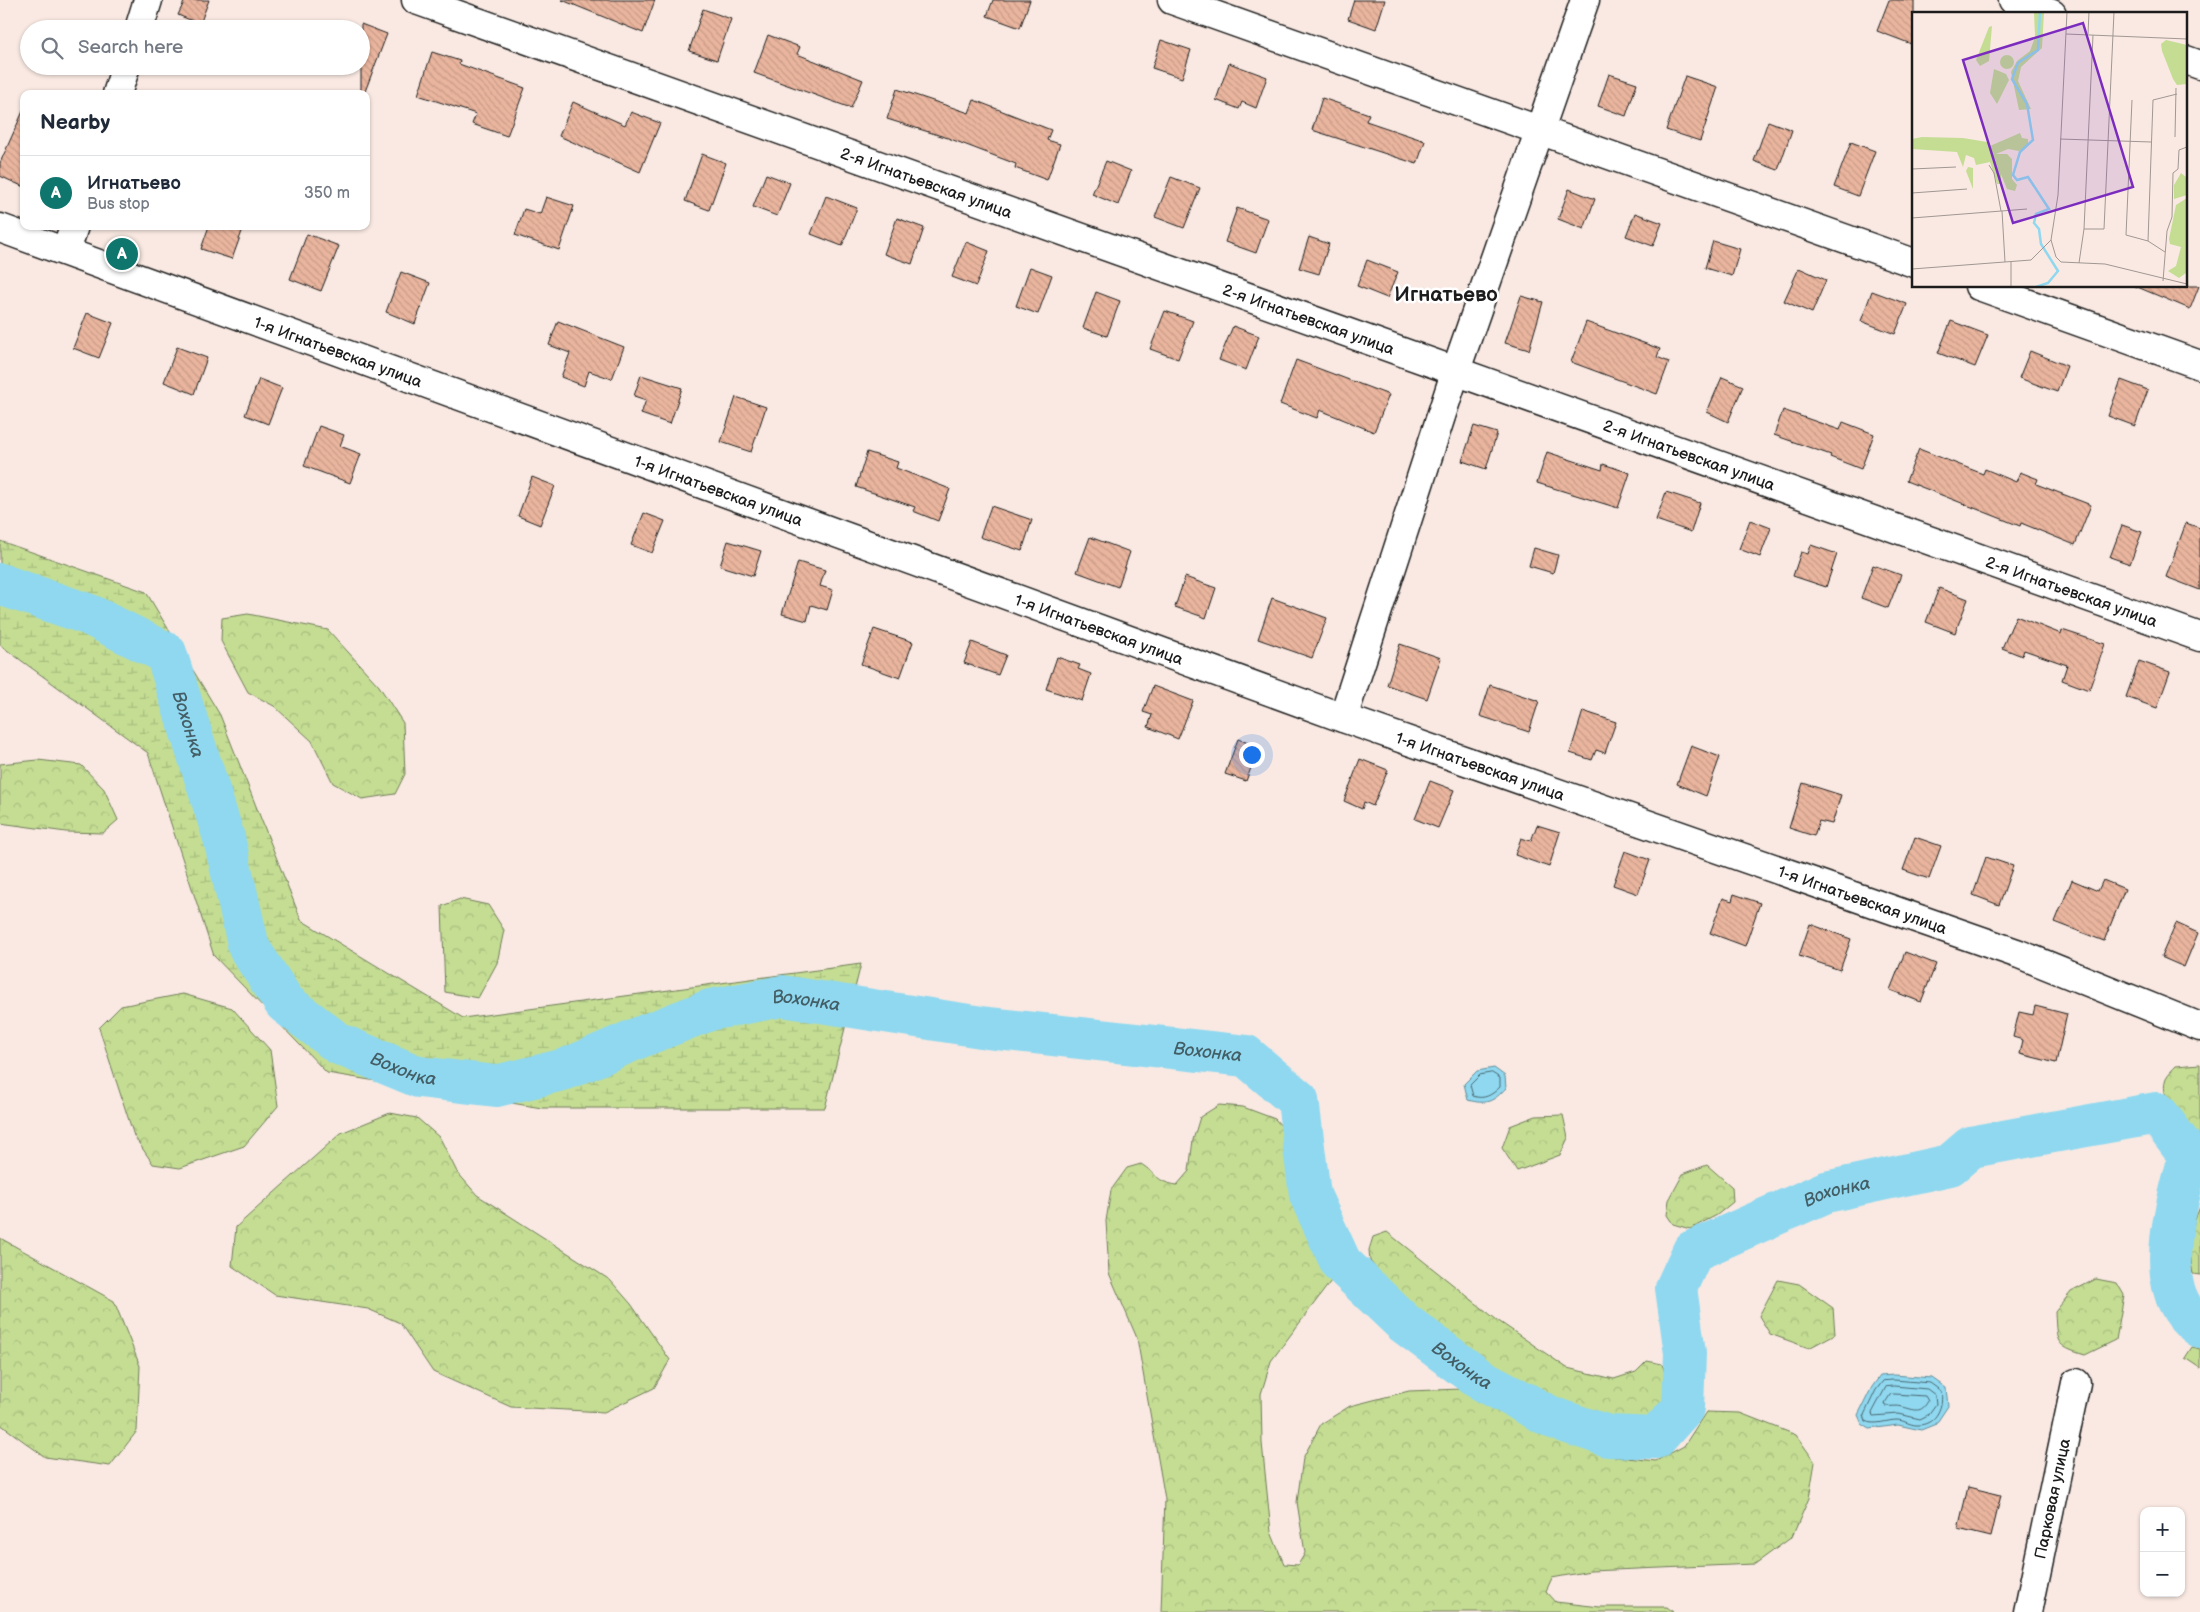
<!DOCTYPE html>
<meta charset="utf-8">
<style>
:root{--surface:#fff;--page:#f2f2f3;--text:#1f2937;--muted:#747a83;--line:#e0e1e3;--accent:#0f766e}
body{margin:0;font-family:"Balsamiq Sans",sans-serif;background:var(--page);color:var(--text)}
.controls{position:absolute;right:15px;bottom:15px;display:grid;overflow:hidden;border-radius:10px;box-shadow:0 1px 4px #0004}
.controls button{width:45px;height:45px;display:grid;place-items:center;padding:0;border:0;border-bottom:1px solid var(--line);background:var(--surface);color:var(--text);font:25px sans-serif}
.you{position:absolute;left:1251px;top:754px;width:18px;height:18px;margin:-12px;border:4px solid #fff;border-radius:50%;background:#1a73e8;box-shadow:0 0 0 8px #1a73e833}
.badge{display:grid;place-items:center;width:32px;height:32px;border-radius:50%;background:var(--accent);color:#fff;font-size:16px;font-weight:700}
.pin{position:absolute;translate:-50% -50%;border:2px solid #fff;box-shadow:0 1px 5px #0006}
.list{margin:0;padding:0;list-style:none}
h2{display:flex;justify-content:space-between;align-items:center;height:65px;margin:0;padding:0 20px;font-size:21px}
h2 small{font-size:16px;font-weight:400;color:var(--muted)}
.list li{display:grid;grid-template-columns:32px 1fr auto;gap:15px;align-items:center;box-sizing:border-box;height:75px;padding:0 20px;border-top:1px solid var(--line)}
.list b{display:block;font-size:19px;white-space:nowrap}
.list p{margin:0;font-size:16px;white-space:nowrap;color:var(--muted)}
.list em{font-size:16px;font-style:normal;color:var(--muted)}
.icon{flex:none;width:28px;height:28px;fill:none;stroke:currentColor;stroke-width:2;stroke-linecap:round;stroke-linejoin:round}
.map{position:relative;flex:none;width:2200px;height:1612px;overflow:hidden}
.search{position:absolute;background:var(--surface);box-shadow:0 1px 4px #0004;left:20px;top:20px;width:350px;height:55px;display:flex;align-items:center;gap:12px;box-sizing:border-box;padding:0 18px;border-radius:28px;color:var(--muted);font-size:19px}
.panel{position:absolute;background:var(--surface);box-shadow:0 1px 4px #0004;left:20px;top:90px;width:350px;height:140px;border-radius:10px}
.map>svg:first-child{display:block}
</style>
<div class="map">
<svg width="2200" height="1612" viewBox="0 0 2200 1612">
<defs>
<pattern id="forest-crowns" width="20" height="18" patternUnits="userSpaceOnUse" patternTransform="scale(1.25)"><rect width="20" height="18" fill="#c4dd93"/><path d="M2 6a3 3 0 1 1 6 0M12 15a3 3 0 1 1 6 0" fill="none" stroke="#a8bd7e"/></pattern>
<pattern id="wetland-marsh" width="20" height="14" patternUnits="userSpaceOnUse" patternTransform="scale(1.25)"><rect width="20" height="14" fill="#c4dd93"/><path d="M1 5h8M5 5V1M11 12h8M15 12V8" fill="none" stroke="#a8bd7e"/></pattern>
<pattern id="building-back-hatch" width="6" height="6" patternUnits="userSpaceOnUse" patternTransform="scale(1.25)"><rect width="6" height="6" fill="#eab59e"/><path d="M-1 5l2 2M0 0l6 6M5-1l2 2" fill="none" stroke="#c89b88"/></pattern>
</defs>
<rect width="100%" height="100%" fill="#f9e9e2"/>
<filter id="ink" filterUnits="userSpaceOnUse"><feTurbulence type="fractalNoise" baseFrequency=".02" numOctaves="2"/><feDisplacementMap in="SourceGraphic" scale="10" xChannelSelector="R" yChannelSelector="G"/><feConvolveMatrix kernelMatrix="1 2 1 2 8 2 1 2 1" color-interpolation-filters="sRGB"/></filter>
<g filter="url(#ink)">
<path fill="url(#forest-crowns)" stroke="#707c58" d="M 248,614 L 328,630 L 379,686 L 403,723 L 405,774 L 395,794 L 362,799 L 333,783 L 312,741 L 274,706 L 248,692 L 221,641 L 222,618 Z
M 38,760 L 81,765 L 104,789 L 118,820 L 103,833 L 66,832 L 0,823 L 0,764 Z
M 460,899 L 488,905 L 504,930 L 497,963 L 478,998 L 445,992 L 442,906 Z
M 183,994 L 232,1008 L 270,1050 L 278,1106 L 244,1146 L 180,1168 L 153,1164 L 134,1136 L 99,1028 L 121,1006 Z
M 2200,1064 L 2200,1138 C 2187,1123 2157,1101 2166,1078 C 2168,1074 2173,1069 2176,1066 Z
M 1219,1105 L 1243,1107 L 1275,1119 L 1290,1136 L 1300,1191 L 1305,1228 L 1337,1273 L 1271,1361 L 1261,1394 L 1262,1443 L 1271,1532 L 1284,1564 L 1298,1565 L 1305,1553 L 1297,1502 L 1303,1458 L 1321,1424 L 1350,1406 L 1409,1391 L 1461,1389 L 1608,1456 L 1656,1461 L 1684,1446 L 1706,1412 L 1740,1413 L 1796,1435 L 1815,1462 L 1809,1498 L 1792,1537 L 1755,1564 L 1590,1571 L 1552,1578 L 1546,1591 L 1556,1602 L 1600,1607 L 1667,1607 L 1673,1612 L 1161,1612 L 1165,1499 L 1137,1338 L 1109,1273 L 1106,1221 L 1111,1190 L 1127,1168 L 1141,1164 C 1157,1174 1156,1182 1177,1185 L 1189,1171 L 1193,1140 L 1200,1117 Z
M 390,1113 L 417,1118 L 440,1138 L 457,1172 L 477,1195 L 610,1280 L 631,1304 L 670,1360 L 654,1388 L 604,1412 L 511,1407 L 433,1372 L 400,1323 L 368,1309 L 275,1295 L 232,1266 L 236,1227 L 341,1133 Z
M 1563,1115 L 1568,1138 L 1560,1155 L 1517,1171 L 1502,1148 L 1510,1126 L 1536,1116 Z
M 1707,1165 L 1732,1187 L 1733,1202 L 1717,1215 L 1690,1229 L 1673,1224 L 1667,1215 L 1669,1200 L 1683,1174 Z
M 2200,1207 L 2200,1275 L 2193,1274 C 2188,1249 2190,1230 2200,1207 Z
M 1387,1232 L 1497,1320 L 1567,1368 L 1614,1379 L 1636,1372 L 1647,1361 L 1662,1364 L 1668,1382 L 1670,1399 L 1652,1417 L 1618,1421 L 1569,1408 L 1481,1361 L 1391,1287 L 1370,1261 L 1369,1250 L 1373,1237 Z
M 0,1238 L 114,1301 L 140,1366 L 137,1431 L 110,1466 L 45,1457 L 0,1424 Z
M 2096,1279 L 2117,1283 L 2124,1295 L 2116,1340 L 2085,1355 C 2054,1346 2057,1342 2055,1312 L 2071,1292 Z
M 1778,1280 L 1799,1284 L 1833,1308 L 1835,1334 L 1809,1348 L 1770,1334 L 1759,1316 Z
M 2192,1347 L 2200,1349 L 2200,1368 L 2185,1358 Z"/>
<path fill="url(#wetland-marsh)" stroke="#707c58" d="M 0,541 L 146,592 L 220,715 L 301,920 L 463,1018 L 861,964 L 825,1108 L 542,1108 L 327,1073 L 214,956 L 148,753 L 0,645 Z"/>
<path fill="#8fd8f0" stroke="#618d9b" d="M 1494,1068 L 1505,1076 L 1506,1088 C 1493,1102 1486,1105 1468,1100 L 1464,1084 L 1477,1071 Z
M 1894,1375 L 1932,1378 L 1946,1388 L 1948,1406 L 1936,1424 L 1921,1430 L 1898,1425 L 1870,1429 L 1862,1424 L 1858,1415 L 1872,1387 L 1880,1376 Z"/>
<g fill="none" stroke-linecap="round" stroke-linejoin="round">
<path stroke="#4a6771" stroke-width="1" d="M 1492,1073 L 1500,1078 L 1500,1087 C 1492,1095 1484,1100 1473,1096 L 1470,1085 L 1480,1075 Z
M 1894,1380 L 1930,1383 L 1941,1391 C 1944,1405 1937,1424 1919,1425 C 1911,1426 1904,1420 1897,1420 C 1887,1420 1875,1426 1866,1421 L 1864,1415 L 1876,1390 L 1883,1381 Z
M 1894,1386 L 1927,1389 L 1935,1395 L 1936,1404 L 1928,1415 L 1920,1419 L 1899,1414 L 1873,1416 L 1872,1413 L 1886,1387 Z
M 1894,1394 L 1925,1396 L 1928,1401 C 1921,1414 1915,1410 1903,1407 C 1897,1405 1891,1407 1886,1406 L 1885,1403 L 1890,1395 Z"/>
<path stroke="#8fd8f0" stroke-width="42" id="s1" d="M 0,584 L 90,615 L 166,653 L 224,838 L 249,948 L 285,1003 L 339,1044 L 419,1077 L 496,1086 L 566,1069 L 643,1036 L 710,1010 L 782,996 L 988,1028 L 1246,1056 L 1298,1100 L 1310,1195 L 1341,1263 L 1404,1323 L 1478,1378 L 1553,1418 L 1608,1436 L 1656,1438 L 1683,1408 L 1685,1353 L 1676,1288 L 1693,1251 L 1826,1192 L 1950,1165 L 1971,1147 L 2157,1113 L 2189,1156 C 2177,1207 2148,1290 2200,1327"/>
</g>
<path fill="url(#building-back-hatch)" stroke="#1c1c1c" d="M 185,0 L 209,0 L 200,24 L 178,15 Z
M 562,0 L 655,0 L 643,33 Z
M 993,0 L 1030,0 L 1020,28 L 987,16 Z
M 1354,0 L 1385,0 L 1376,29 L 1348,19 Z
M 1889,0 L 1914,0 L 1914,45 L 1877,31 Z
M 703,9 L 731,19 L 717,60 L 689,51 Z
M 361,24 L 387,34 L 364,94 L 361,94 Z
M 768,35 L 800,47 L 797,54 L 863,80 L 851,108 L 754,73 Z
M 1161,40 L 1191,50 L 1182,78 L 1152,68 Z
M 432,52 L 460,61 L 459,64 L 525,88 L 507,136 L 472,124 L 476,114 L 418,95 Z
M 1229,63 L 1267,77 L 1256,108 L 1242,102 L 1239,109 L 1216,100 Z
M 1609,74 L 1637,83 L 1626,116 L 1598,106 Z
M 1685,76 L 1718,87 L 1700,141 L 1666,130 Z
M 897,89 L 969,113 L 974,100 L 1051,130 L 1047,140 L 1060,144 L 1047,180 L 1015,168 L 1016,164 L 948,138 L 887,119 Z
M 1322,98 L 1369,114 L 1366,121 L 1425,141 L 1417,164 L 1312,130 Z
M 573,102 L 625,125 L 631,112 L 660,123 L 640,172 L 559,136 Z
M 24,109 L 24,187 L 0,176 L 0,163 Z
M 1768,121 L 1792,130 L 1778,170 L 1754,161 Z
M 1851,142 L 1875,151 L 1858,196 L 1834,187 Z
M 702,154 L 726,163 L 709,210 L 685,201 Z
M 1106,161 L 1131,171 L 1118,205 L 1092,194 Z
M 766,174 L 790,183 L 777,216 L 753,207 Z
M 1171,177 L 1200,188 L 1184,228 L 1155,217 Z
M 1569,189 L 1595,199 L 1584,229 L 1558,219 Z
M 826,196 L 857,208 L 842,246 L 811,234 Z
M 546,197 L 574,206 L 559,250 L 515,235 L 524,209 L 540,214 Z
M 1237,208 L 1268,219 L 1256,253 L 1225,242 Z
M 1635,213 L 1662,223 L 1653,246 L 1626,236 Z
M 897,218 L 924,228 L 912,264 L 884,254 Z
M 209,226 L 244,226 L 232,259 L 201,249 Z
M 307,234 L 339,246 L 321,291 L 290,279 Z
M 1309,237 L 1329,244 L 1319,274 L 1299,268 Z
M 1713,241 L 1740,249 L 1732,276 L 1705,268 Z
M 966,242 L 989,251 L 976,286 L 952,277 Z
M 1367,260 L 1398,272 L 1387,298 L 1357,286 Z
M 1030,267 L 1052,275 L 1038,314 L 1016,306 Z
M 1799,268 L 1826,280 L 1812,313 L 1784,301 Z
M 401,272 L 430,283 L 415,324 L 386,312 Z
M 2135,286 L 2199,286 L 2190,309 Z
M 1872,291 L 1907,304 L 1895,334 L 1861,321 Z
M 1096,292 L 1120,301 L 1107,336 L 1083,328 Z
M 1521,296 L 1543,302 L 1529,350 L 1505,343 Z
M 1165,311 L 1193,321 L 1178,359 L 1150,349 Z
M 87,313 L 113,323 L 99,358 L 73,348 Z
M 558,321 L 624,347 L 612,379 L 589,371 L 584,386 L 561,377 L 570,353 L 549,345 Z
M 1951,321 L 1988,335 L 1975,367 L 1938,353 Z
M 1586,322 L 1660,349 L 1657,357 L 1669,362 L 1657,394 L 1571,362 Z
M 1233,326 L 1259,336 L 1246,370 L 1219,360 Z
M 177,347 L 207,358 L 194,394 L 164,382 Z
M 2030,351 L 2067,366 L 2057,392 L 2019,378 Z
M 1296,360 L 1389,395 L 1374,432 L 1320,410 L 1317,418 L 1280,404 Z
M 641,375 L 682,388 L 670,424 L 641,414 L 646,400 L 634,396 Z
M 1722,377 L 1743,386 L 1728,422 L 1707,412 Z
M 259,379 L 282,388 L 268,424 L 245,415 Z
M 2121,380 L 2148,390 L 2135,426 L 2108,416 Z
M 736,397 L 766,407 L 751,452 L 721,442 Z
M 1783,410 L 1840,430 L 1843,422 L 1874,434 L 1861,469 L 1830,457 L 1831,455 L 1774,435 Z
M 319,426 L 344,435 L 340,446 L 361,454 L 350,483 L 304,466 Z
M 1474,426 L 1497,433 L 1486,469 L 1462,461 Z
M 1919,449 L 1983,474 L 1985,469 L 2016,482 L 2020,472 L 2038,479 L 2036,484 L 2091,505 L 2075,545 L 2021,523 L 2020,526 L 1906,481 Z
M 867,452 L 898,462 L 896,468 L 950,489 L 938,521 L 913,511 L 915,507 L 856,487 Z
M 1547,452 L 1602,470 L 1603,464 L 1630,473 L 1618,508 L 1537,483 Z
M 532,477 L 555,486 L 540,525 L 518,516 Z
M 1666,492 L 1700,503 L 1691,532 L 1656,520 Z
M 991,506 L 1032,520 L 1022,551 L 980,537 Z
M 644,513 L 665,521 L 652,553 L 631,545 Z
M 1750,520 L 1771,528 L 1760,557 L 1739,549 Z
M 2186,523 L 2200,528 L 2200,590 L 2166,577 Z
M 2122,525 L 2142,532 L 2130,564 L 2110,557 Z
M 1090,537 L 1130,552 L 1118,587 L 1077,572 Z
M 728,541 L 761,551 L 753,576 L 720,566 Z
M 1811,545 L 1837,554 L 1826,587 L 1793,576 L 1801,552 L 1808,554 Z
M 1534,548 L 1558,555 L 1553,573 L 1529,566 Z
M 798,562 L 825,570 L 820,586 L 833,590 L 827,610 L 811,605 L 807,621 L 782,614 Z
M 1873,565 L 1901,575 L 1888,608 L 1861,598 Z
M 1185,577 L 1216,588 L 1206,618 L 1175,607 Z
M 1939,588 L 1968,599 L 1955,633 L 1926,622 Z
M 1272,598 L 1327,618 L 1312,658 L 1258,639 Z
M 2016,616 L 2061,634 L 2062,630 L 2105,644 L 2089,690 L 2062,680 L 2067,665 L 2024,650 L 2022,656 L 2002,648 Z
M 874,629 L 913,642 L 900,678 L 861,664 Z
M 972,642 L 1006,655 L 998,675 L 964,663 Z
M 1400,644 L 1441,658 L 1427,699 L 1387,685 Z
M 1057,657 L 1080,665 L 1078,669 L 1091,674 L 1082,701 L 1046,689 Z
M 2139,661 L 2170,672 L 2157,708 L 2126,697 Z
M 1490,685 L 1539,701 L 1529,732 L 1480,716 Z
M 1153,686 L 1193,701 L 1178,739 L 1148,727 L 1152,715 L 1143,712 Z
M 1583,711 L 1616,722 L 1605,753 L 1596,750 L 1592,760 L 1570,753 Z
M 1238,739 L 1259,747 L 1246,781 L 1225,774 Z
M 1691,746 L 1720,757 L 1706,796 L 1677,784 Z
M 1360,759 L 1388,770 L 1373,806 L 1364,802 L 1362,809 L 1344,801 Z
M 1430,781 L 1454,790 L 1438,828 L 1415,819 Z
M 1803,783 L 1841,795 L 1832,824 L 1819,821 L 1814,836 L 1789,828 Z
M 1537,825 L 1560,832 L 1549,867 L 1515,855 L 1521,838 L 1531,841 Z
M 1915,837 L 1941,846 L 1929,879 L 1903,870 Z
M 1625,851 L 1650,860 L 1638,894 L 1613,885 Z
M 1986,857 L 2013,866 L 1999,905 L 1973,895 Z
M 2072,880 L 2098,891 L 2103,880 L 2125,889 L 2104,941 L 2055,922 Z
M 1734,894 L 1760,903 L 1745,946 L 1710,933 L 1723,898 L 1732,901 Z
M 2176,923 L 2198,933 L 2184,967 L 2161,957 Z
M 1810,924 L 1851,939 L 1840,970 L 1799,956 Z
M 1905,952 L 1936,964 L 1921,1002 L 1890,990 Z
M 2035,1006 L 2067,1014 L 2056,1063 L 2020,1054 L 2023,1040 L 2013,1037 L 2019,1012 L 2033,1015 Z
M 1968,1487 L 2001,1495 L 1991,1537 L 1958,1529 Z"/>
<g fill="none" stroke-linecap="round" stroke-linejoin="round">
<defs>
<g id="street">
<path id="s2" d="M 416,0 L 2200,637"/>
<path d="M 1172,0 L 1914,263"/>
<path d="M 2013,0 L 2052,14"/>
<path d="M 139,29 L 148,0"/>
<path d="M 2186,60 L 2200,65"/>
<path d="M 117,94 L 126,66"/>
<path id="s3" d="M 0,228 L 1343,718 L 2019,954 L 2200,1027"/>
<path d="M 66,251 L 74,226"/>
<path d="M 1979,286 L 2200,365"/>
<path d="M 1343,718 L 1456,370 L 1585,0"/>
<path id="s4" d="M 2028,1612 L 2076,1383"/>
</g>
</defs>
<use href="#street" stroke="#1c1c1c" stroke-width="31"/>
<use href="#street" stroke="#fff" stroke-width="28"/>
</g>
</g>
<g text-anchor="middle" stroke-width="5" stroke-linejoin="round" paint-order="stroke">
<g font-size="16" fill="#1c1c1c" stroke="#fff">
<text dy="6" stroke="none"><textPath href="#s2" startOffset="542">2-я Игнатьевская улица</textPath></text>
<text dy="6" stroke="none"><textPath href="#s2" startOffset="948">2-я Игнатьевская улица</textPath></text>
<text dy="6" stroke="none"><textPath href="#s3" startOffset="360">1-я Игнатьевская улица</textPath></text>
<text dy="6" stroke="none"><textPath href="#s2" startOffset="1352">2-я Игнатьевская улица</textPath></text>
<text dy="6" stroke="none"><textPath href="#s3" startOffset="765">1-я Игнатьевская улица</textPath></text>
<text dy="6" stroke="none"><textPath href="#s2" startOffset="1758">2-я Игнатьевская улица</textPath></text>
<text dy="6" stroke="none"><textPath href="#s3" startOffset="1170">1-я Игнатьевская улица</textPath></text>
<text dy="6" stroke="none"><textPath href="#s3" startOffset="1575">1-я Игнатьевская улица</textPath></text>
<text dy="6" stroke="none"><textPath href="#s3" startOffset="1980">1-я Игнатьевская улица</textPath></text>
<text dy="6" stroke="none"><textPath href="#s4" startOffset="116">Парковая улица</textPath></text>
</g>
<g font-size="18" font-style="italic" fill="#445e66" stroke="#fff">
<text dy="6" stroke="none"><textPath href="#s1" startOffset="255">Вохонка</textPath></text>
<text dy="6" stroke="none"><textPath href="#s1" startOffset="1110">Вохонка</textPath></text>
<text dy="6" stroke="none"><textPath href="#s1" startOffset="1515">Вохонка</textPath></text>
<text dy="6" stroke="none"><textPath href="#s1" startOffset="690">Вохонка</textPath></text>
<text dy="6" stroke="none"><textPath href="#s1" startOffset="2520">Вохонка</textPath></text>
<text dy="6" stroke="none"><textPath href="#s1" startOffset="1951">Вохонка</textPath></text>
</g>
<g font-size="21" font-weight="bold" fill="#1c1c1c" stroke="#fff">
<text x="1446" y="301">Игнатьево</text>
</g>
</g>
<g transform="translate(1912 12)">
<rect width="275" height="275" fill="#f9e9e2"/>
<path d="M 80,14 L 77,49 L 68,54 L 64,48 L 77,15 ZM 254,28 L 275,33 L 275,72 L 265,73 L 261,67 L 250,39 L 249,32 ZM88 50a7 7 0 1 1 14 0a7 7 0 1 1-14 0ZM 82,57 L 94,62 L 97,68 L 85,92 L 78,81 ZM 108,121 L 110,126 L 116,127 L 116,133 L 107,139 L 96,137 L 84,142 L 95,142 L 100,147 L 100,167 L 105,173 L 103,179 L 95,177 L 89,162 L 89,172 L 85,172 L 78,150 L 64,153 L 62,146 L 54,143 L 51,155 L 45,140 L 0,137 L 0,127 L 10,125 L 51,126 L 75,130 L 78,134 ZM 56,155 L 61,156 L 61,177 L 54,159 ZM 275,186 L 275,252 L 274,261 L 267,266 L 256,259 L 264,254 L 269,235 L 258,232 L 257,227 L 264,193 Z" fill="#c4dd93"/>
<path d="M 122,0 L 132,0 L 130,36 L 109,55 L 106,69 L 119,97 L 107,98 L 99,60 L 105,49 L 118,39 L 123,25 ZM 269,161 L 274,165 L 275,183 L 262,187 L 262,173 Z" fill="#c4dd93"/>
<path fill="none" stroke="#8fd8f0" stroke-width="2.5" d="M 124,275 L 136,271 L 146,259 L 129,232 L 127,217 L 122,211 L 124,202 L 137,197 L 116,165 L 105,168 L 101,163 L 108,140 L 121,128 L 115,92 L 100,67 L 106,51 L 126,38 L 128,0"/>
<path fill="none" stroke="#a19793" stroke-width="1" d="M 154,22 L 275,27M 176,22 L 177,0M 220,88 L 214,223 L 236,229 L 253,240M 263,125 L 264,76M 148,127 L 239,130M 77,153 L 82,161 L 89,199M 0,157 L 44,155M 0,181 L 55,177M 90,199 L 93,250M 0,206 L 115,197M 172,217 L 192,217 L 202,0M 139,228 L 144,245 L 149,250 L 193,252 L 275,272M 236,229 L 241,88 L 265,82M 99,250 L 99,275M 167,251 L 172,217 L 181,23M 0,257 L 119,248 L 139,228 L 146,183 L 155,0M 251,269 L 255,219 L 260,205 L 261,161 L 266,157 L 267,138 L 275,135"/>
<path fill="#7b2cbf" fill-opacity="0.15" stroke="#7b2cbf" stroke-width="2.5" d="M 171,11 L 221,175 L 101,211 L 51,48 Z"/>
<rect width="275" height="275" fill="none" stroke="#1c1c1c" stroke-width="2.5"/>
</g>
</svg>
<div class="controls">
<button>+</button>
<button>−</button>
</div>
<div class="you"></div>
<div class="pin badge" style="left:122px;top:254px">A</div>
<div class="search"><svg class="icon" aria-label="search" viewBox="0 0 24 24"><circle cx="10" cy="10" r="6"/><path d="M15 15l6 6"/></svg>Search here</div>
<section class="panel">
<h2>Nearby<small></small></h2>
<ul class="list">
<li><span class="badge">A</span><div><b>Игнатьево</b><p>Bus stop</p></div><em>350 m</em></li>
</ul>
</section>
</div>
